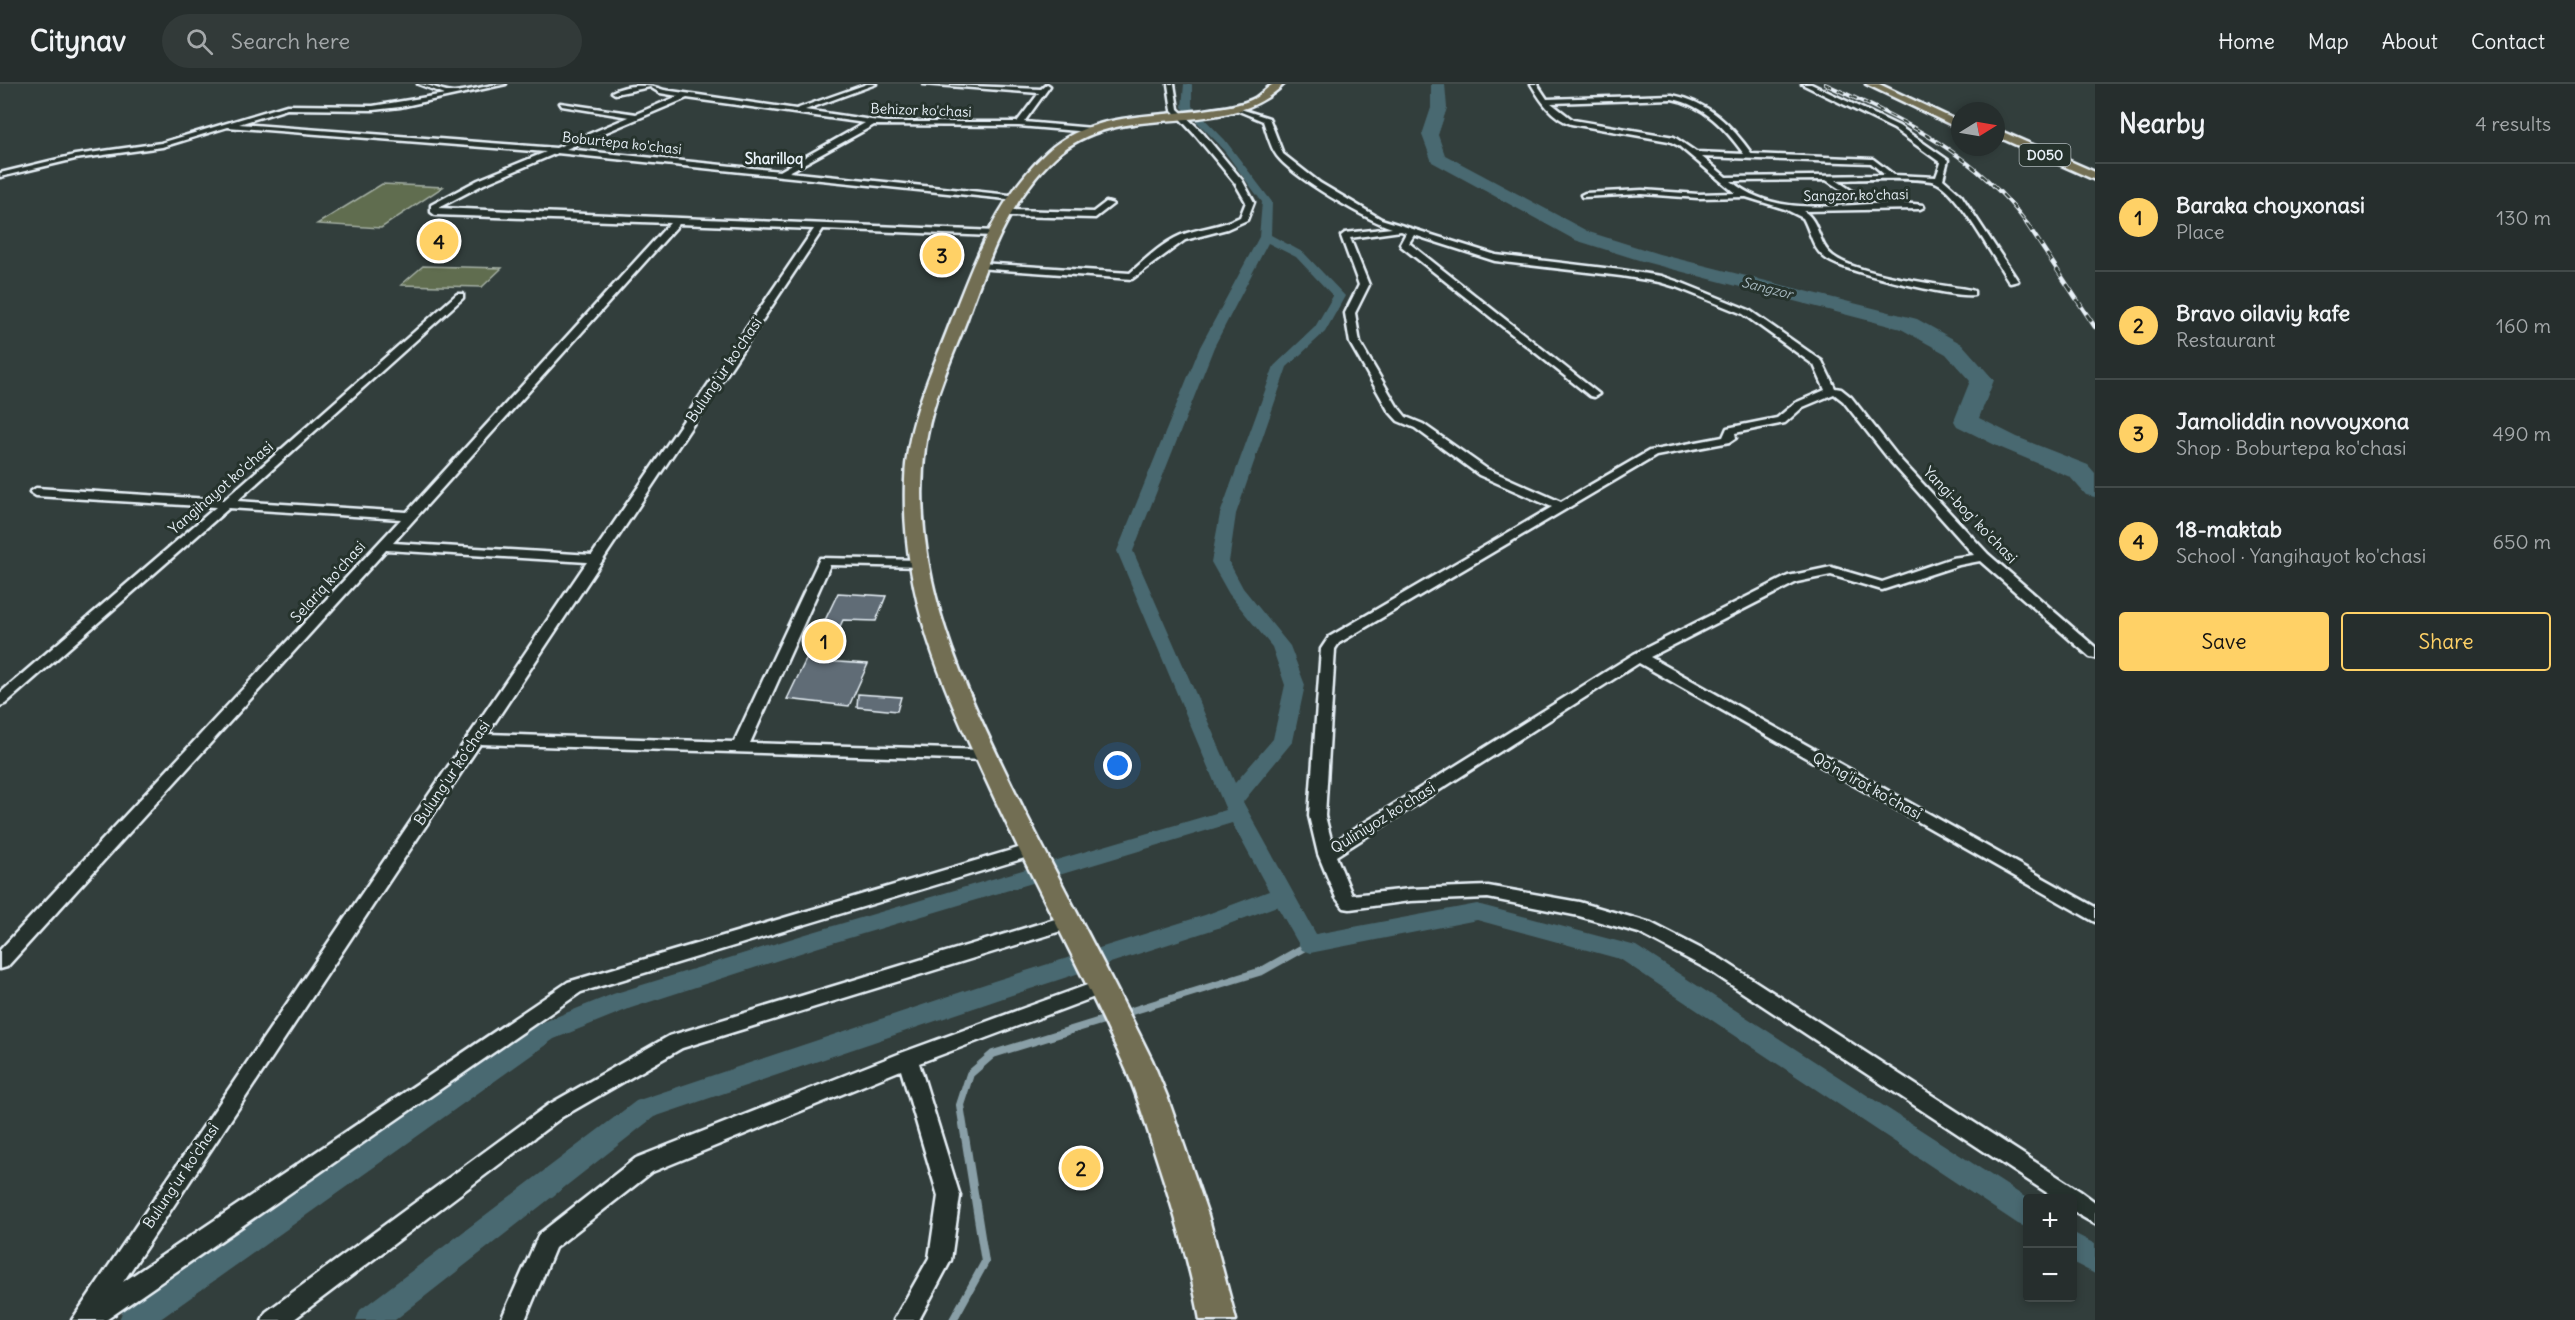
<!DOCTYPE html>
<meta charset="utf-8">
<style>
:root{--surface:#262e2d;--page:#323a39;--text:#f1f3f6;--muted:#a4a8aa;--line:#424a49;--accent:#ffd166}
body{margin:0;font-family:Delius,sans-serif;background:var(--page);color:var(--text)}
.controls{position:absolute;right:18px;bottom:18px;display:grid;overflow:hidden;border-radius:6px;box-shadow:0 3px 9px #0003}
.controls button{width:54px;height:54px;display:grid;place-items:center;padding:0;border:0;border-bottom:2px solid var(--line);background:var(--surface);color:var(--text);font:30px sans-serif}
.compass{position:absolute;left:1951px;top:18px;width:54px;height:54px;border-radius:50%;background:var(--surface);box-shadow:0 3px 9px #0003;rotate:79deg}
.you{position:absolute;left:1118px;top:682px;width:21px;height:21px;margin:-15px;border:4px solid #fff;border-radius:50%;background:#1a73e8;box-shadow:0 0 0 9px #1a73e833}
.badge{display:grid;place-items:center;width:39px;height:39px;border-radius:50%;background:var(--accent);color:#111;font-size:20px;font-weight:700}
.pin{position:absolute;translate:-50% -50%;border:3px solid #fff;box-shadow:0 2px 6px #0006}
.list{margin:0;padding:0;list-style:none}
h2{display:flex;justify-content:space-between;align-items:center;height:78px;margin:0;padding:0 24px;font-size:26px}
h2 small{font-size:20px;font-weight:400;color:var(--muted)}
.list li{display:grid;grid-template-columns:39px 1fr auto;gap:18px;align-items:center;box-sizing:border-box;height:108px;padding:0 24px;border-top:2px solid var(--line)}
.list b{display:block;font-size:22px;white-space:nowrap}
.list p{margin:0;font-size:20px;white-space:nowrap;color:var(--muted)}
.list em{font-size:20px;font-style:normal;color:var(--muted)}
.actions{display:flex;gap:12px;padding:18px 24px}
.actions a{flex:1;padding:14px 0;border:2px solid var(--accent);border-radius:6px;text-align:center;font-size:21px;color:var(--accent)}
.actions .main{background:var(--accent);color:#111}
.icon{flex:none;width:33px;height:33px;fill:none;stroke:currentColor;stroke-width:2;stroke-linecap:round;stroke-linejoin:round}
.map{position:relative;flex:none;width:2095px;height:1236px;overflow:hidden}
header{display:flex;align-items:center;gap:36px;box-sizing:border-box;height:84px;padding:0 30px;background:var(--surface);border-bottom:2px solid var(--line)}
header strong{font-size:28px}
nav{display:flex;gap:33px;margin-inline-start:auto;font-size:21px}
.search{width:420px;height:54px;background:var(--page);display:flex;align-items:center;gap:15px;box-sizing:border-box;padding:0 21px;border-radius:33px;color:var(--muted);font-size:22px}
main{display:flex}
aside{flex:1;background:var(--surface)}
.map>svg:first-child{display:block}
</style>
<header>
<strong>Citynav</strong>
<div class="search"><svg class="icon" aria-label="search" viewBox="0 0 24 24"><circle cx="10" cy="10" r="6"/><path d="M15 15l6 6"/></svg>Search here</div>
<nav><a>Home</a><a>Map</a><a>About</a><a>Contact</a></nav>
</header>
<main>
<div class="map">
<svg width="2095" height="1236" viewBox="0 0 2095 1236">
<rect width="100%" height="100%" fill="#323e3c"/>
<filter id="ink" filterUnits="userSpaceOnUse"><feTurbulence type="fractalNoise" baseFrequency=".0167" numOctaves="2"/><feDisplacementMap in="SourceGraphic" scale="12" xChannelSelector="R" yChannelSelector="G"/><feConvolveMatrix kernelMatrix="1 2 1 2 8 2 1 2 1" color-interpolation-filters="sRGB"/></filter>
<g filter="url(#ink)">
<path fill="#616d4f" stroke="#a4afa4" stroke-width="1.5" d="M 382,100 L 443,103 L 381,144 L 317,140 Z
M 423,182 L 502,184 L 482,203 L 401,201 Z"/>
<g fill="none" stroke-linecap="round" stroke-linejoin="round">
<path stroke="#899fa7" stroke-width="8" d="M 1122,930 L 1262,887 L 1310,860
M 953,1236 L 985,1178 L 960,1021 L 970,990 L 993,970 L 1110,934"/>
<path fill="#4a6971" fill-rule="evenodd" d="M 1184,0 L 1192,0 L 1192,22 L 1225,56 L 1272,118 L 1271,151 L 1304,169 L 1345,212 L 1325,248 L 1287,283 L 1236,430 L 1229,478 L 1243,504 L 1290,562 L 1305,601 L 1293,657 L 1243,718 L 1316,850 L 1477,820 L 1636,862 L 2028,1115 L 2028,1144 L 2018,1140 L 1620,875 L 1477,836 L 1310,869 L 1302,866 L 1277,822 L 1221,843 L 1012,911 L 654,1033 L 395,1236 L 356,1236 L 360,1226 L 636,1017 L 994,897 L 1205,831 L 1269,807 L 1232,739 L 819,863 L 631,924 L 554,955 L 159,1236 L 119,1236 L 123,1226 L 536,941 L 613,910 L 806,850 L 1226,726 L 1117,467 L 1200,263 L 1259,153 L 1262,118 L 1219,60 L 1182,23 ZM 1268,159 L 1296,173 L 1333,212 L 1315,243 L 1274,282 L 1220,430 L 1211,478 L 1229,510 L 1272,563 L 1285,601 L 1273,655 L 1235,699 L 1133,467 L 1214,263 Z
M 2072,1148 L 2095,1160 L 2095,1190 L 2072,1178 Z"/>
<path fill="#4a6971" fill-rule="evenodd" d="M 1431,0 L 1445,0 L 1447,24 L 1438,51 L 1445,71 L 1589,148 L 1659,170 L 1917,235 L 1962,260 L 1994,296 L 1979,334 L 2017,353 L 2088,381 L 2095,389 L 2095,413 L 2086,411 L 2070,393 L 1999,363 L 1957,342 L 1954,337 L 1970,297 L 1946,270 L 1901,245 L 1645,178 L 1575,156 L 1432,78 L 1422,51 L 1431,24 Z"/>
</g>
<path fill="#606c76" stroke="#e8f1f8" stroke-width="1.5" d="M 838,509 L 886,512 L 876,537 L 843,536 L 824,577 L 868,580 L 849,622 L 787,615 Z
M 858,610 L 901,613 L 897,627 L 857,623 Z"/>
<g fill="none" stroke-linecap="round" stroke-linejoin="round">
<defs>
<path id="minor" d="M 418,0 C 430,0 443,8 454,8 C 472,7 488,0 506,0 L 400,23 L 373,26 L 287,25 L 239,40 L 556,64 L 629,33 L 562,22 L 560,19 L 636,30 L 678,12 L 660,9 L 650,3 L 615,10 L 612,8 C 627,0 649,0 664,6 L 796,25 L 867,0 L 876,0 L 805,26 L 885,38 L 1017,38 L 1039,9 L 923,0 L 1041,5 L 1047,0 L 1050,2 L 1024,38 L 1092,44 L 1089,48 L 1019,42 L 874,41 L 789,88 L 1019,112 L 1019,116 L 1016,116 L 557,69 L 484,100 L 438,124 L 996,147 L 996,151 L 993,152 L 823,145 L 487,650 L 734,658 L 820,474 L 921,476 L 928,480 L 926,483 L 830,481 L 750,659 L 986,666 L 994,671 L 986,676 L 480,660 L 123,1198 L 568,898 L 1032,760 L 1038,762 L 1041,766 L 1038,770 L 581,908 L 106,1236 L 72,1236 L 587,478 L 386,466 L 7,883 L 0,885 L 0,866 L 401,435 L 229,424 L 5,620 L 0,622 L 0,609 L 216,423 L 36,412 L 30,408 L 36,404 L 224,416 L 457,210 L 463,210 L 463,214 L 237,417 L 407,428 L 670,139 L 435,131 L 431,128 L 431,121 L 478,96 L 546,68 L 227,43 L 162,63 L 75,75 L 0,93 L 0,89 L 75,71 L 161,59 L 287,21 L 373,22 L 445,10 ZM 687,14 L 865,39 L 780,87 L 566,65 ZM 679,140 L 814,145 L 592,471 L 393,459 Z
M 1168,0 L 1174,0 L 1178,25 L 1202,48 L 1242,96 L 1254,118 L 1247,136 L 1227,145 L 1185,156 L 1132,195 L 977,184 L 977,180 L 980,179 L 1130,189 C 1147,174 1165,156 1187,149 C 1205,143 1223,142 1240,133 L 1246,118 L 1235,99 L 1196,52 L 1172,26 Z
M 1531,0 L 1537,0 L 1547,15 L 1672,11 C 1709,18 1731,41 1752,70 L 1873,75 L 1894,91 L 1936,93 L 1941,79 L 1894,45 L 1802,0 L 1811,0 L 1899,42 L 1948,76 L 1943,95 L 1961,111 L 2018,197 L 2010,199 C 1995,177 1959,109 1937,99 C 1924,92 1855,96 1836,96 L 1857,110 L 1858,112 L 1854,114 L 1826,96 L 1731,97 C 1784,142 1861,112 1923,121 L 1924,123 L 1920,125 L 1803,127 C 1820,136 1817,160 1833,172 C 1858,191 1937,200 1971,206 L 1974,207 L 1974,211 C 1954,214 1846,188 1828,176 C 1812,166 1811,148 1803,134 L 1785,125 L 1746,113 L 1698,114 L 1642,110 L 1582,113 L 1581,111 L 1585,109 L 1642,106 L 1698,110 L 1735,109 L 1679,62 L 1669,57 L 1571,40 C 1551,33 1541,17 1531,0 ZM 1672,15 C 1704,21 1725,44 1744,70 L 1696,68 L 1674,53 L 1573,36 L 1551,19 ZM 1702,73 L 1871,79 L 1885,91 L 1726,93 Z
M 1234,23 L 1269,34 L 1283,70 L 1320,99 L 1381,135 L 1496,171 L 1621,186 L 1661,192 L 1682,199 L 1749,226 L 1822,277 L 1835,304 L 1841,305 L 1851,313 L 1899,374 L 1988,470 L 2095,563 L 2095,574 L 2090,573 L 1980,477 L 1959,481 L 1882,506 L 1831,491 L 1797,498 L 1650,573 L 2095,823 L 2095,838 L 1639,579 L 1336,772 L 1352,811 L 1410,805 L 1488,802 L 1579,818 L 1651,839 L 1721,875 L 2080,1107 L 2095,1118 L 2095,1140 L 2072,1127 L 2072,1114 L 2055,1114 L 1707,885 L 1639,849 L 1579,832 L 1488,814 L 1410,817 L 1350,825 L 1344,824 L 1336,814 L 1318,770 L 1309,732 L 1321,565 L 1329,553 L 1552,423 L 1479,391 L 1415,344 L 1398,337 L 1388,326 L 1350,259 L 1345,229 L 1359,201 L 1341,152 L 1345,149 L 1392,144 C 1365,135 1294,94 1277,72 C 1270,63 1267,48 1263,37 L 1234,25 ZM 1401,147 L 1406,149 L 1400,160 L 1401,162 L 1590,312 L 1594,313 L 1599,310 L 1409,159 L 1414,151 L 1495,177 L 1621,192 L 1659,198 L 1676,203 L 1743,230 L 1814,281 L 1825,306 L 1795,319 L 1777,334 L 1727,344 L 1723,353 L 1649,367 L 1561,418 L 1487,385 L 1423,340 L 1406,333 L 1397,322 L 1360,259 L 1355,229 L 1369,201 L 1350,154 ZM 1834,310 L 1843,317 L 1891,378 L 1974,471 L 1952,474 L 1882,498 L 1831,483 L 1788,492 L 1634,570 L 1332,759 L 1325,732 L 1335,565 L 1339,559 L 1656,372 L 1730,358 L 1736,354 L 1735,349 L 1785,339 L 1803,323 Z
M 1106,118 L 1113,120 L 1095,134 L 1006,132 L 1002,129 L 1006,126 L 1093,128 Z
M 1068,831 L 1074,833 L 1077,838 L 1074,843 L 682,964 L 562,1033 L 293,1236 L 262,1236 L 266,1228 L 548,1021 L 669,952 Z
M 1101,896 L 1108,898 L 1110,903 L 1108,908 L 919,979 L 960,1112 L 951,1176 L 919,1236 L 894,1236 L 929,1174 L 938,1112 L 901,986 L 652,1088 L 555,1164 L 525,1236 L 501,1236 L 539,1150 L 636,1074 L 901,969 Z"/>
<path id="primary" d="M 1273,0 L 1284,0 C 1224,60 1122,12 1055,73 C 1009,116 987,178 967,235 C 951,277 931,318 925,364 C 908,496 969,613 1025,728 C 1067,811 1111,892 1152,976 L 1168,1015 L 1208,1131 L 1236,1236 L 1200,1236 C 1190,1179 1173,1124 1155,1069 C 1145,1038 1136,1006 1122,976 C 1080,882 1030,792 987,698 C 940,596 901,511 905,396 C 907,338 931,290 951,237 C 974,177 998,113 1047,68 C 1092,27 1154,34 1211,25 C 1225,23 1242,21 1255,14 C 1261,10 1267,4 1273,0 Z
M 1866,0 L 1879,0 L 1960,38 L 1960,45 Z
M 1996,45 L 2095,88 L 2095,96 L 1996,52 Z"/>
</defs>
<use href="#minor" stroke="#e8f1f8" stroke-width="5"/>
<use href="#primary" stroke="#e8f1f8" stroke-width="5"/>
<use href="#minor" fill="#26332d" fill-rule="evenodd"/>
<use href="#primary" fill="#726e52" fill-rule="evenodd"/>
<defs>
<path id="rail-far1" d="M 1825,0 C 1905,37 1975,69 2028,141"/>
<path id="rail" d="M 2027,140 L 2095,243"/>
</defs>
<use href="#rail-far1" stroke="#e8f1f8" stroke-width="4"/>
<use href="#rail" stroke="#e8f1f8" stroke-width="4.5"/>
<use href="#rail-far1" stroke="#26332d" stroke-width="2" stroke-dasharray="7" stroke-linecap="butt"/>
<use href="#rail" stroke="#26332d" stroke-width="3" stroke-dasharray="9" stroke-linecap="butt"/>
</g>
</g>
<g text-anchor="middle" stroke-width="6" stroke-linejoin="round" paint-order="stroke">
<g font-size="14" fill="#e8f1f8" stroke="#26332d">
<text transform="translate(921 26) rotate(2)" y="5">Behizor ko'chasi</text>
<text transform="translate(622 59) rotate(6)" y="5">Boburtepa ko'chasi</text>
<text transform="translate(1856 111) rotate(-1)" y="5">Sangzor ko'chasi</text>
</g>
<rect fill="#26332d" stroke="#aeb8bb" stroke-width="1.5" x="2019.5" y="60" width="51" height="22" rx="4.5"/>
<g font-size="14" font-weight="bold" fill="#e8f1f8">
<text x="2045" y="76">D050</text>
</g>
<g font-size="14" font-style="italic" fill="#a9bbc2" stroke="#26332d">
<text transform="translate(1767 204) rotate(14)" y="5">Sangzor</text>
</g>
<g font-size="15" font-weight="bold" fill="#e8f1f8" stroke="#26332d">
<text x="774" y="80">Sharilloq</text>
</g>
<g font-size="15" fill="#e8f1f8" stroke="#26332d">
<text transform="translate(724 286) rotate(-56)" y="5">Bulung'ur ko'chasi</text>
<text transform="translate(221 404) rotate(-41)" y="5">Yangihayot ko'chasi</text>
<text transform="translate(1970 431) rotate(46)" y="5">Yangi-bog' ko'chasi</text>
<text transform="translate(328 498) rotate(-48)" y="5">Selariq ko'chasi</text>
<text transform="translate(452 689) rotate(-56)" y="5">Bulung'ur ko'chasi</text>
<text transform="translate(1867 702) rotate(29)" y="5">Qo'ng'irot ko'chasi</text>
<text transform="translate(1383 734) rotate(-32)" y="5">Quliniyoz ko'chasi</text>
<text transform="translate(181 1092) rotate(-56)" y="5">Bulung'ur ko'chasi</text>
</g>
</g>
</svg>
<div class="controls">
<button>+</button>
<button>−</button>
</div>
<svg class="compass" viewBox="-18 -18 36 36"><path d="M0-13l5 13h-10z" fill="#e53935"/><path d="M0 13l5-13h-10z" fill="#a4a8aa"/></svg>
<div class="you"></div>
<div class="pin badge" style="left:824px;top:557px">1</div>
<div class="pin badge" style="left:1081px;top:1084px">2</div>
<div class="pin badge" style="left:942px;top:171px">3</div>
<div class="pin badge" style="left:439px;top:157px">4</div>
</div>
<aside>
<h2>Nearby<small>4 results</small></h2>
<ul class="list">
<li><span class="badge">1</span><div><b>Baraka choyxonasi</b><p>Place</p></div><em>130 m</em></li>
<li><span class="badge">2</span><div><b>Bravo oilaviy kafe</b><p>Restaurant</p></div><em>160 m</em></li>
<li><span class="badge">3</span><div><b>Jamoliddin novvoyxona</b><p>Shop · Boburtepa ko'chasi</p></div><em>490 m</em></li>
<li><span class="badge">4</span><div><b>18-maktab</b><p>School · Yangihayot ko'chasi</p></div><em>650 m</em></li>
</ul>
<div class="actions"><a class="main">Save</a><a>Share</a></div>
</aside>
</main>
